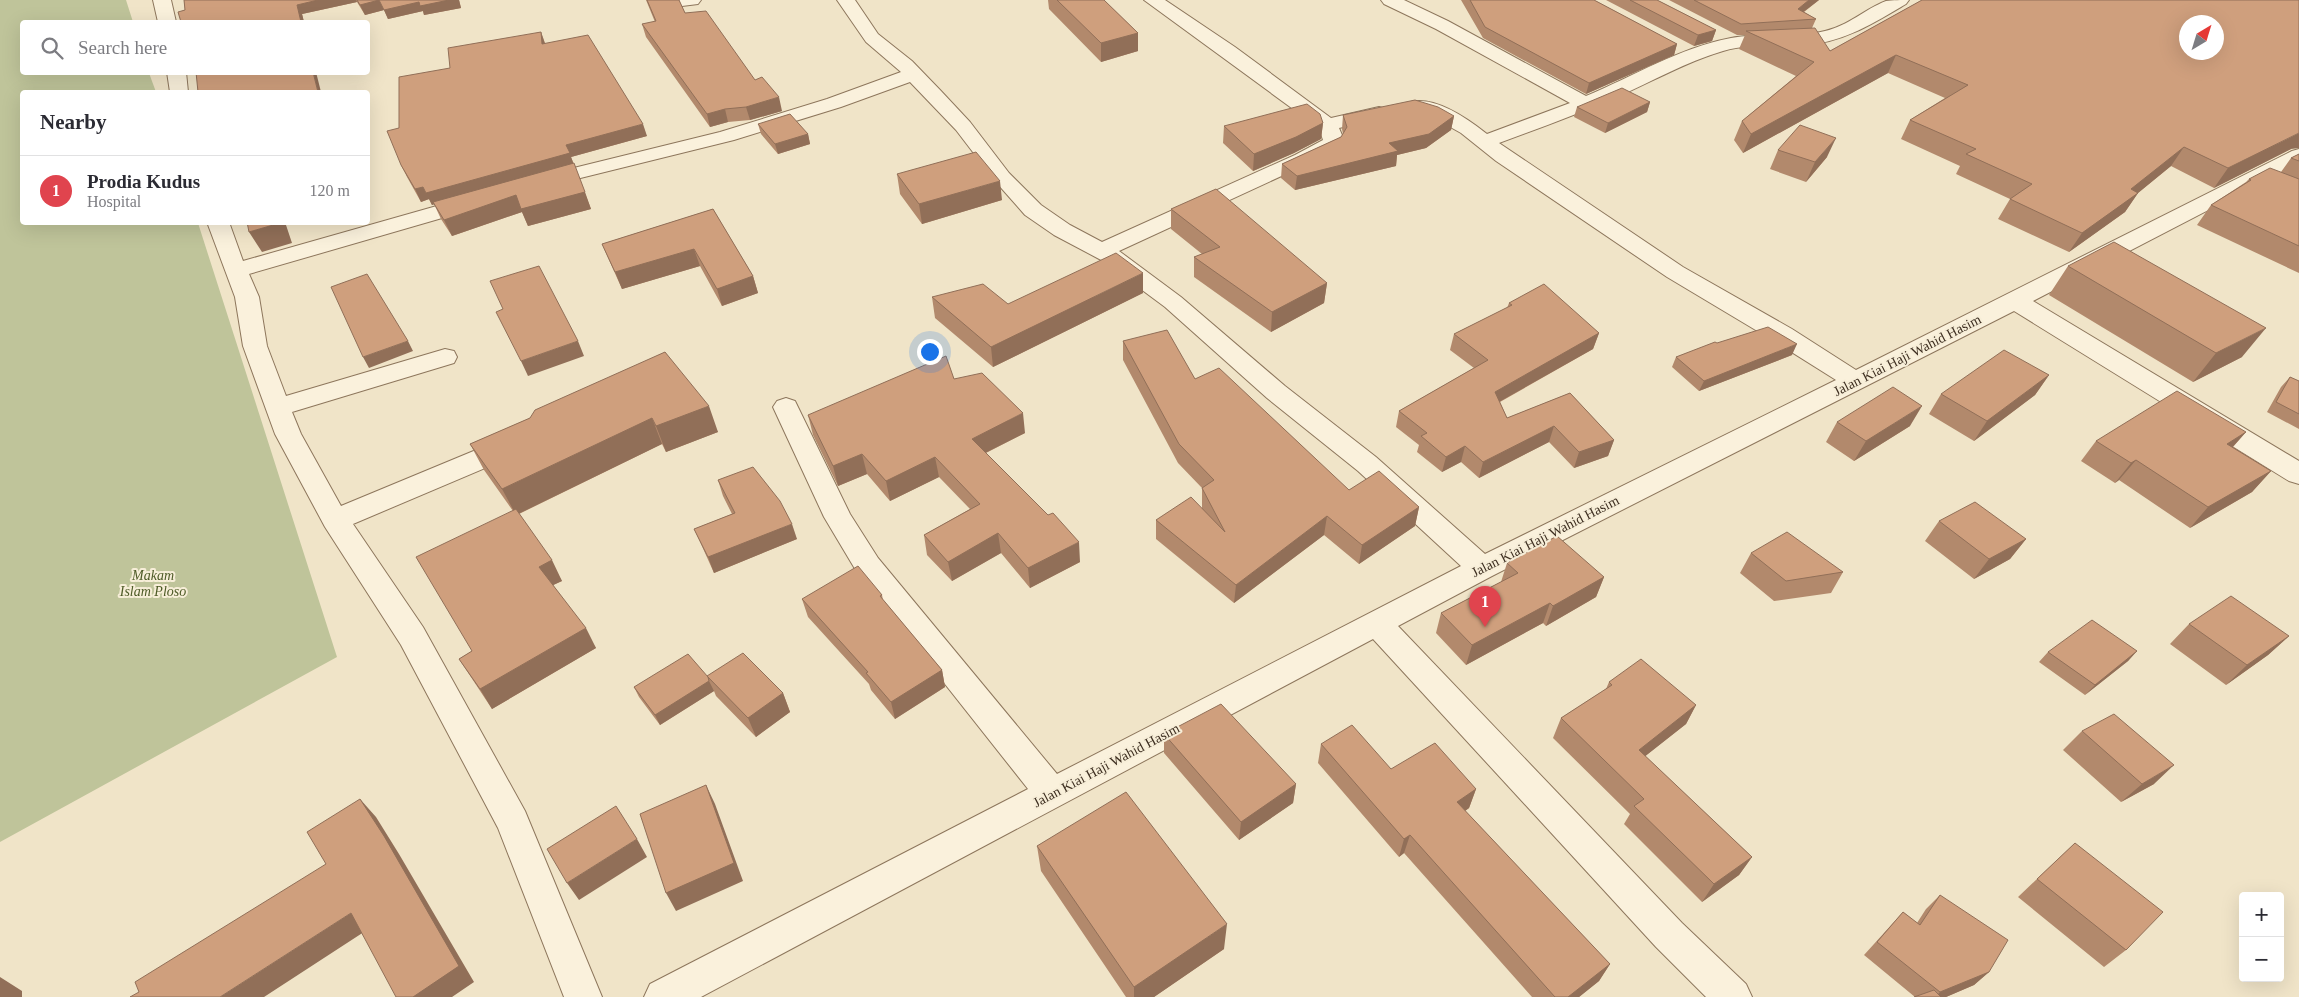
<!DOCTYPE html>
<meta charset="utf-8">
<style>
:root{--surface:#fff;--page:#f7f7f7;--text:#2b2b33;--muted:#7c7c81;--line:#e1e1e2;--accent:#d93025}
body{margin:0;font-family:Georgia,serif;background:var(--page);color:var(--text)}
.controls{position:absolute;right:15px;bottom:15px;display:grid;overflow:hidden;border-radius:5px;box-shadow:0 5px 20px #0002}
.controls button{width:45px;height:45px;display:grid;place-items:center;padding:0;border:0;border-bottom:1px solid var(--line);background:var(--surface);color:var(--text);font:25px sans-serif}
.compass{position:absolute;left:2179px;top:15px;width:45px;height:45px;border-radius:50%;background:var(--surface);box-shadow:0 5px 20px #0002;rotate:38deg}
.you{position:absolute;left:929px;top:351px;width:18px;height:18px;margin:-12px;border:4px solid #fff;border-radius:50%;background:#1a73e8;box-shadow:0 0 0 8px #1a73e833}
.badge{display:grid;place-items:center;width:32px;height:32px;border-radius:50%;background:var(--accent);color:#fff;font-size:16px;font-weight:700}
.pin{position:absolute;translate:-50% -41px;filter:drop-shadow(0 1px 2px #0008)}
.pin::after{content:'';position:absolute;top:26px;width:18px;height:15px;background:inherit;clip-path:polygon(0 0,100% 0,50% 100%)}
.list{margin:0;padding:0;list-style:none}
h2{display:flex;justify-content:space-between;align-items:center;height:65px;margin:0;padding:0 20px;font-size:21px}
h2 small{font-size:16px;font-weight:400;color:var(--muted)}
.list li{display:grid;grid-template-columns:32px 1fr auto;gap:15px;align-items:center;box-sizing:border-box;height:70px;padding:0 20px;border-top:1px solid var(--line)}
.list b{display:block;font-size:19px;white-space:nowrap}
.list p{margin:0;font-size:16px;white-space:nowrap;color:var(--muted)}
.list em{font-size:16px;font-style:normal;color:var(--muted)}
.icon{flex:none;width:28px;height:28px;fill:none;stroke:currentColor;stroke-width:2;stroke-linecap:round;stroke-linejoin:round}
.map{position:relative;flex:none;width:2299px;height:997px;overflow:hidden}
.search{position:absolute;background:var(--surface);box-shadow:0 5px 20px #0002;left:20px;top:20px;width:350px;height:55px;display:flex;align-items:center;gap:12px;box-sizing:border-box;padding:0 18px;border-radius:5px;color:var(--muted);font-size:19px}
.panel{position:absolute;background:var(--surface);box-shadow:0 5px 20px #0002;left:20px;top:90px;width:350px;height:135px;border-radius:5px}
.map>svg:first-child{display:block}
</style>
<div class="map">
<svg width="2299" height="997" viewBox="0 0 2299 997">
<rect width="100%" height="100%" fill="#f0e4c8"/>
<path fill="#bfc49a" d="M 0,0 L 126,0 L 133,22 L 22,22 L 22,72 L 149,73 L 156,92 L 22,92 L 22,222 L 198,223 L 337,657 L 0,842 Z"/>
<g fill="none" stroke-linecap="round" stroke-linejoin="round">
<defs>
<path id="minor" d="M 153,0 L 171,0 L 176,22 L 158,22 Z
M 674,0 L 701,0 L 698,4 L 682,6 L 676,5 Z
M 837,0 L 855,0 L 878,34 L 912,61 L 941,91 L 970,122 L 1009,173 L 1041,205 L 1070,225 L 1102,242 L 1295,155 L 1323,140 L 1319,128 L 1144,0 L 1165,0 L 1235,47 L 1331,118 L 1379,107 L 1386,109 L 1389,113 L 1386,117 L 1339,128 L 1344,140 L 1338,150 L 1119,251 L 1181,297 L 1285,386 L 1376,457 L 1485,554 L 1836,380 L 1774,341 L 1667,277 L 1496,161 L 1461,133 L 1427,114 L 1411,110 L 1408,106 L 1411,102 C 1436,96 1468,119 1487,134 L 1570,103 L 1436,29 L 1384,4 L 1381,0 L 1404,0 L 1448,21 L 1586,96 C 1634,76 1679,48 1731,38 C 1762,32 1794,39 1825,31 C 1848,26 1865,9 1886,1 C 1892,0 1902,0 1909,0 L 1906,4 C 1874,23 1844,42 1806,45 C 1778,47 1749,43 1723,51 C 1686,62 1653,81 1619,96 C 1579,114 1539,128 1499,143 L 1683,267 L 1792,329 L 1856,370 L 2292,151 L 2299,149 L 2299,163 L 2033,301 L 2299,461 L 2299,484 L 2289,481 L 2014,311 L 1492,576 L 1398,626 L 1682,923 L 1746,984 L 1752,997 L 1706,997 L 1656,947 L 1373,639 L 701,997 L 644,997 L 650,984 L 1028,789 L 858,574 L 824,517 L 773,407 L 777,401 L 786,398 L 795,401 L 850,514 L 878,558 L 1057,774 L 1461,566 L 1358,471 L 1267,398 L 1165,307 L 1103,261 L 1054,235 L 1025,215 L 995,181 L 956,130 L 910,82 L 841,107 L 734,140 L 540,188 L 533,186 L 529,182 L 533,178 L 720,132 L 827,99 L 901,72 L 866,42 Z
M 167,72 L 186,72 L 188,92 L 170,92 Z
M 472,196 L 480,197 L 483,202 L 480,207 L 249,274 L 259,297 L 267,346 L 286,396 L 445,349 L 454,351 L 457,357 L 454,363 L 292,412 L 301,434 L 341,506 L 505,438 L 514,436 L 523,438 L 527,445 L 523,452 L 353,524 L 423,627 L 525,811 L 602,997 L 564,997 L 498,828 L 401,645 L 325,527 L 275,434 L 243,346 L 235,297 L 207,222 L 229,222 L 243,261 Z"/>
</defs>
<use href="#minor" stroke="#8d765c" stroke-width="2"/>
<use href="#minor" fill="#faf1dc" fill-rule="evenodd"/>
</g>
<path fill="#b2896c" d="M 184,0 L 459,0 L 461,8 L 424,15 L 423,11 L 388,19 L 384,10 L 365,15 L 357,2 L 302,14 L 304,22 L 181,22 L 185,10 Z
M 646,0 L 679,0 L 685,13 L 755,80 L 782,111 L 750,120 L 728,122 L 710,127 L 646,37 L 642,24 L 655,22 Z
M 1048,0 L 1104,0 L 1138,33 L 1138,51 L 1101,62 L 1049,9 Z
M 1461,0 L 1594,0 L 1677,44 L 1674,55 L 1586,94 L 1483,38 Z
M 1606,0 L 1657,0 L 1716,30 L 1712,41 L 1694,46 Z
M 1669,0 L 1819,0 L 1804,12 L 1816,19 L 1812,28 L 1830,51 L 1922,0 L 2291,149 L 2214,188 L 2171,166 L 2138,193 L 2125,212 L 2069,252 L 1998,219 L 2010,199 L 1956,174 L 1960,166 L 1901,139 L 1910,120 L 1945,98 L 1888,73 L 1743,153 L 1734,140 L 1742,121 L 1796,76 L 1739,49 L 1745,35 L 1737,35 Z
M 541,32 L 545,43 L 647,136 L 571,157 L 591,209 L 528,226 L 522,212 L 452,236 L 441,219 L 434,204 L 432,205 L 429,199 L 421,202 L 407,177 L 401,165 L 450,68 Z
M 1650,102 L 1647,112 L 1605,133 L 1574,117 L 1577,107 Z
M 1343,115 L 1454,116 L 1451,130 L 1426,148 L 1397,155 L 1396,166 L 1295,190 L 1281,178 L 1282,164 L 1341,137 L 1343,134 L 1342,129 Z
M 1323,123 L 1321,139 L 1294,153 L 1253,171 L 1223,143 L 1224,126 Z
M 758,124 L 808,134 L 810,144 L 778,154 L 761,134 Z
M 1778,150 L 1827,157 L 1806,182 L 1770,169 Z
M 2299,154 L 2299,273 L 2197,225 L 2211,205 L 2246,182 L 2249,179 L 2281,172 L 2291,158 Z
M 897,174 L 1002,200 L 922,224 L 900,194 Z
M 713,209 L 753,276 L 758,293 L 722,306 L 700,266 L 622,289 L 609,260 L 602,244 Z
M 1171,209 L 1327,283 L 1324,303 L 1271,332 L 1194,277 L 1194,257 L 1202,254 L 1171,229 Z
M 2068,266 L 2242,357 L 2193,382 L 2049,295 Z
M 1143,293 L 993,367 L 935,318 L 932,297 L 1008,304 Z
M 1509,303 L 1599,333 L 1593,349 L 1500,402 L 1507,418 L 1570,393 L 1614,440 L 1608,456 L 1574,468 L 1549,442 L 1479,478 L 1461,462 L 1442,472 L 1417,452 L 1419,445 L 1396,427 L 1399,411 L 1474,368 L 1450,350 L 1454,334 L 1507,308 Z
M 1123,341 L 1195,379 L 1349,490 L 1419,507 L 1415,526 L 1359,564 L 1324,535 L 1234,603 L 1156,539 L 1156,520 L 1202,508 L 1202,488 L 1178,463 L 1123,360 Z
M 1717,343 L 1792,355 L 1699,391 L 1672,367 L 1676,357 Z
M 665,352 L 718,432 L 666,452 L 662,444 L 519,514 L 562,581 L 553,585 L 596,648 L 492,709 L 459,659 L 472,651 L 513,511 L 484,470 L 470,444 L 530,418 Z
M 2049,375 L 2035,395 L 1974,441 L 1929,414 L 1941,394 Z
M 2290,377 L 2299,381 L 2299,429 L 2267,412 L 2281,387 Z
M 954,379 L 1025,433 L 986,453 L 1080,562 L 1030,588 L 1001,553 L 952,581 L 927,555 L 924,535 L 970,509 L 939,477 L 890,501 L 867,474 L 838,486 L 813,435 L 808,415 Z
M 1837,422 L 1910,426 L 1854,461 L 1826,442 Z
M 2246,432 L 2233,447 L 2271,471 L 2252,492 L 2190,528 L 2119,480 L 2115,483 L 2081,461 L 2096,441 Z
M 718,480 L 797,539 L 714,573 L 701,544 L 694,529 L 732,514 L 723,496 Z
M 1939,521 L 2026,539 L 2010,559 L 1974,579 L 1925,541 Z
M 1751,553 L 1843,572 L 1831,593 L 1774,601 L 1740,573 Z
M 1507,563 L 1604,577 L 1596,597 L 1546,626 L 1543,623 L 1466,665 L 1436,633 L 1441,613 L 1501,582 Z
M 882,595 L 883,600 L 942,670 L 945,687 L 895,719 L 871,690 L 869,684 L 808,617 L 802,599 Z
M 2189,624 L 2289,636 L 2268,655 L 2226,685 L 2170,644 Z
M 2137,651 L 2128,661 L 2085,695 L 2039,662 L 2048,652 Z
M 708,677 L 783,693 L 790,712 L 756,737 L 716,696 L 714,691 L 660,725 L 639,697 L 634,687 Z
M 1609,682 L 1696,705 L 1686,724 L 1645,756 L 1752,857 L 1739,875 L 1702,902 L 1624,824 L 1630,814 L 1553,738 L 1561,718 L 1606,689 Z
M 2082,731 L 2154,784 L 2121,802 L 2063,750 Z
M 1164,734 L 1296,784 L 1293,803 L 1239,840 L 1164,753 Z
M 1321,744 L 1391,769 L 1476,789 L 1469,808 L 1465,811 L 1610,964 L 1599,981 L 1579,997 L 1532,997 L 1404,853 L 1399,857 L 1318,763 Z
M 2075,843 L 2126,950 L 2104,967 L 2018,897 Z
M 1037,846 L 1224,949 L 1154,997 L 1126,997 L 1041,871 Z
M 1940,895 L 1989,972 L 1974,985 L 1946,997 L 1915,997 L 1864,955 L 1903,912 L 1917,923 L 1926,909 Z"/>
<path fill="#916f58" d="M 318,0 L 356,0 L 357,2 L 302,14 L 304,22 L 301,22 L 297,5 Z
M 379,0 L 384,10 L 365,15 L 360,5 Z
M 449,0 L 459,0 L 461,8 L 424,15 L 423,11 L 388,19 L 384,10 L 419,2 Z
M 1809,0 L 1819,0 L 1794,19 L 1798,9 Z
M 1716,30 L 1712,41 L 1694,46 L 1698,35 Z
M 541,32 L 545,44 L 542,44 Z
M 1138,33 L 1138,51 L 1101,62 L 1101,43 Z
M 1677,44 L 1674,55 L 1586,94 L 1589,83 Z
M 1896,55 L 1888,73 L 1743,153 L 1751,134 Z
M 313,72 L 316,72 L 321,92 L 318,92 Z
M 779,97 L 782,111 L 750,120 L 746,107 Z
M 1650,102 L 1647,112 L 1605,133 L 1608,123 Z
M 725,109 L 728,122 L 710,127 L 707,114 Z
M 1454,116 L 1451,130 L 1426,148 L 1397,155 L 1396,166 L 1295,190 L 1297,176 L 1389,143 Z
M 1323,123 L 1321,139 L 1294,153 L 1253,171 L 1254,154 Z
M 643,124 L 647,136 L 571,157 L 574,165 L 432,205 L 426,193 L 566,145 Z
M 2299,133 L 2299,148 L 2291,149 L 2214,188 L 2228,168 Z
M 808,134 L 810,144 L 778,154 L 775,144 Z
M 1836,138 L 1827,157 L 1806,182 L 1815,162 Z
M 2184,147 L 2171,166 L 2138,193 L 2125,212 L 2069,252 L 2082,233 L 2131,189 Z
M 1000,181 L 1002,200 L 922,224 L 919,204 Z
M 423,187 L 429,199 L 421,202 L 415,189 Z
M 585,192 L 591,209 L 528,226 L 522,212 L 452,236 L 444,220 L 516,195 Z
M 280,222 L 285,222 L 292,243 L 262,252 L 249,232 Z
M 694,249 L 700,266 L 622,289 L 615,272 Z
M 1143,273 L 1143,293 L 993,367 L 991,347 Z
M 753,276 L 758,293 L 722,306 L 717,289 Z
M 1327,283 L 1324,303 L 1271,332 L 1272,312 Z
M 2266,328 L 2242,357 L 2193,382 L 2216,353 Z
M 1599,333 L 1593,349 L 1490,407 L 1495,392 Z
M 408,341 L 413,351 L 369,368 L 363,357 Z
M 578,341 L 584,356 L 528,376 L 521,361 Z
M 1797,344 L 1792,355 L 1699,391 L 1704,381 Z
M 2049,375 L 2035,395 L 1974,441 L 1987,421 Z
M 709,406 L 718,432 L 666,452 L 656,426 Z
M 1922,406 L 1910,426 L 1854,461 L 1866,441 Z
M 1023,413 L 1025,433 L 975,458 L 972,439 Z
M 652,418 L 662,444 L 516,515 L 502,489 Z
M 1554,426 L 1549,442 L 1479,478 L 1483,462 Z
M 2246,432 L 2228,452 L 2227,444 Z
M 1614,440 L 1608,456 L 1574,468 L 1579,452 Z
M 1465,446 L 1461,462 L 1442,472 L 1446,457 Z
M 862,454 L 867,474 L 838,486 L 833,466 Z
M 935,457 L 939,477 L 890,501 L 886,481 Z
M 2136,460 L 2119,480 L 2115,483 L 2131,463 Z
M 2271,471 L 2252,492 L 2190,528 L 2208,507 Z
M 1419,507 L 1415,526 L 1359,564 L 1362,545 Z
M 1327,516 L 1324,535 L 1234,603 L 1236,585 Z
M 792,524 L 797,539 L 714,573 L 708,557 Z
M 998,533 L 1001,553 L 952,581 L 948,562 Z
M 2026,539 L 2010,559 L 1974,579 L 1989,559 Z
M 1079,542 L 1080,562 L 1030,588 L 1028,568 Z
M 552,560 L 562,581 L 549,587 L 539,567 Z
M 1604,577 L 1596,597 L 1546,626 L 1553,606 Z
M 1550,603 L 1543,623 L 1466,665 L 1472,645 Z
M 586,628 L 596,648 L 492,709 L 480,689 Z
M 2289,636 L 2268,655 L 2226,685 L 2247,665 Z
M 2137,651 L 2128,661 L 2085,695 L 2095,685 Z
M 942,670 L 945,687 L 895,719 L 891,702 Z
M 709,681 L 714,691 L 660,725 L 655,715 Z
M 783,693 L 790,712 L 756,737 L 748,718 Z
M 1696,705 L 1686,724 L 1629,769 L 1639,750 Z
M 2174,765 L 2154,784 L 2121,802 L 2142,784 Z
M 1296,784 L 1293,803 L 1239,840 L 1241,822 Z
M 706,785 L 715,804 L 743,881 L 676,911 L 666,893 Z
M 1476,789 L 1469,808 L 1451,821 L 1457,802 Z
M 360,799 L 376,817 L 399,854 L 474,982 L 452,997 L 413,997 Z
M 1410,835 L 1404,853 L 1399,857 L 1404,839 Z
M 637,839 L 647,857 L 579,900 L 567,883 Z
M 1752,857 L 1739,875 L 1702,902 L 1714,884 Z
M 351,913 L 367,930 L 264,997 L 220,997 Z
M 1227,924 L 1224,949 L 1154,997 L 1134,997 L 1134,987 Z
M 1610,964 L 1599,981 L 1579,997 L 1568,997 Z
M 1989,972 L 1974,985 L 1946,997 L 1935,997 L 1940,992 Z
M 0,977 L 22,991 L 22,997 L 0,997 Z"/>
<path fill="#cf9f7d" stroke="#916f58" fill-rule="evenodd" d="M 184,0 L 318,0 L 297,5 L 301,22 L 181,22 L 178,12 L 185,10 Z
M 357,0 L 449,0 L 420,6 L 419,2 L 384,10 L 379,0 L 360,5 Z
M 647,0 L 679,0 L 685,13 L 706,11 L 755,80 L 762,77 L 779,97 L 746,107 L 725,109 L 707,114 L 642,24 L 656,21 Z
M 1057,0 L 1104,0 L 1138,33 L 1101,43 Z
M 1470,0 L 1594,0 L 1677,44 L 1589,83 L 1485,27 Z
M 1630,0 L 1657,0 L 1716,30 L 1698,35 Z
M 1694,0 L 1809,0 L 1798,9 L 1816,19 L 1741,24 Z
M 1922,0 L 2299,0 L 2299,133 L 2228,168 L 2184,147 L 2131,189 L 2138,193 L 2082,233 L 2010,199 L 2032,184 L 1966,154 L 1976,149 L 1910,120 L 1968,85 L 1896,55 L 1751,134 L 1742,121 L 1814,62 L 1746,31 L 1815,28 L 1830,51 ZM 2186,22 L 2216,22 L 2216,52 L 2186,52 Z
M 541,32 L 542,44 L 588,35 L 643,124 L 566,145 L 570,153 L 426,193 L 423,187 L 415,189 L 401,165 L 387,131 L 399,128 L 399,77 L 450,68 L 448,48 Z
M 196,72 L 313,72 L 318,92 L 198,92 Z
M 1622,88 L 1650,102 L 1608,123 L 1577,107 Z
M 1415,100 L 1438,107 L 1454,116 L 1429,134 L 1389,143 L 1398,151 L 1297,176 L 1282,164 L 1341,137 L 1347,127 L 1343,115 Z
M 1307,104 L 1320,114 L 1323,123 L 1296,137 L 1254,154 L 1224,126 Z
M 790,114 L 808,134 L 775,144 L 758,124 Z
M 1800,125 L 1836,138 L 1815,162 L 1778,150 Z
M 976,152 L 1000,181 L 919,204 L 897,174 Z
M 2299,154 L 2299,161 L 2291,158 Z
M 574,163 L 585,192 L 521,209 L 516,195 L 444,220 L 433,202 Z
M 2270,168 L 2299,179 L 2299,246 L 2211,205 L 2251,180 L 2249,179 Z
M 1216,189 L 1327,283 L 1272,312 L 1194,257 L 1220,247 L 1171,209 Z
M 713,209 L 753,276 L 717,289 L 694,249 L 615,272 L 602,244 Z
M 247,222 L 280,222 L 280,223 L 249,232 Z
M 2114,242 L 2266,328 L 2216,353 L 2068,266 Z
M 1116,253 L 1143,273 L 991,347 L 932,297 L 983,284 L 1008,304 Z
M 539,266 L 578,341 L 521,361 L 496,312 L 503,309 L 490,281 Z
M 367,274 L 408,341 L 363,357 L 331,287 Z
M 1544,284 L 1599,333 L 1495,392 L 1507,418 L 1570,393 L 1614,440 L 1579,452 L 1554,426 L 1483,462 L 1465,446 L 1446,457 L 1421,436 L 1427,433 L 1399,411 L 1488,360 L 1454,334 L 1512,305 L 1509,303 Z
M 1768,327 L 1797,344 L 1704,381 L 1676,357 L 1715,342 L 1717,343 Z
M 1167,330 L 1195,379 L 1219,368 L 1349,490 L 1379,471 L 1419,507 L 1362,545 L 1327,516 L 1236,585 L 1156,520 L 1191,497 L 1225,532 L 1202,488 L 1214,480 L 1179,444 L 1123,341 Z
M 2004,350 L 2049,375 L 1987,421 L 1941,394 Z
M 665,352 L 709,406 L 656,426 L 652,418 L 502,489 L 470,444 L 530,418 L 535,410 Z
M 946,356 L 954,379 L 982,373 L 1023,413 L 972,439 L 1048,515 L 1053,513 L 1079,542 L 1028,568 L 998,533 L 948,562 L 924,535 L 980,504 L 935,457 L 886,481 L 862,454 L 833,466 L 808,415 Z
M 2290,377 L 2299,381 L 2299,414 L 2276,402 Z
M 1893,387 L 1922,406 L 1866,441 L 1837,422 Z
M 2177,391 L 2246,432 L 2227,444 L 2271,471 L 2208,507 L 2136,460 L 2131,463 L 2096,441 Z
M 753,467 L 780,501 L 792,524 L 708,557 L 694,529 L 735,513 L 718,480 Z
M 1975,502 L 2026,539 L 1989,559 L 1939,521 Z
M 516,509 L 552,560 L 539,567 L 586,628 L 480,689 L 459,659 L 472,651 L 416,557 Z
M 1787,532 L 1843,572 L 1786,581 L 1751,553 Z
M 1557,536 L 1604,577 L 1553,606 L 1550,603 L 1472,645 L 1441,613 L 1518,573 L 1507,563 Z
M 858,566 L 882,595 L 880,596 L 942,670 L 891,702 L 866,673 L 868,672 L 802,599 Z
M 2231,596 L 2289,636 L 2247,665 L 2189,624 Z
M 2092,620 L 2137,651 L 2095,685 L 2048,652 Z
M 743,653 L 783,693 L 748,718 L 707,676 Z
M 688,654 L 708,677 L 709,681 L 655,715 L 634,687 Z
M 1641,659 L 1696,705 L 1639,750 L 1752,857 L 1714,884 L 1634,806 L 1644,799 L 1561,718 L 1612,685 L 1609,682 Z
M 1221,704 L 1296,784 L 1241,822 L 1164,734 Z
M 2114,714 L 2174,765 L 2142,784 L 2082,731 Z
M 1352,725 L 1391,769 L 1435,743 L 1476,789 L 1457,802 L 1610,964 L 1568,997 L 1555,997 L 1410,835 L 1404,839 L 1321,744 Z
M 706,785 L 734,863 L 666,893 L 640,814 Z
M 1126,792 L 1227,924 L 1134,987 L 1037,846 Z
M 360,799 L 384,836 L 459,966 L 413,997 L 396,997 L 351,913 L 220,997 L 130,997 L 139,992 L 135,982 L 326,864 L 307,832 Z
M 616,806 L 637,839 L 567,883 L 547,849 Z
M 2075,843 L 2163,912 L 2126,950 L 2037,879 Z
M 1940,895 L 2008,940 L 1989,972 L 1940,992 L 1877,942 L 1903,912 L 1920,925 Z
M 1934,990 L 1941,997 L 1914,997 Z"/>
<g text-anchor="middle" stroke-width="4" stroke-linejoin="round" paint-order="stroke">
<g font-size="14" fill="#3d2e20" stroke="#f7eed8">
<text transform="translate(1907 355) rotate(-27)" y="5">Jalan Kiai Haji Wahid Hasim</text>
<text transform="translate(1545 536) rotate(-27)" y="5">Jalan Kiai Haji Wahid Hasim</text>
<text transform="translate(1106 765) rotate(-28)" y="5">Jalan Kiai Haji Wahid Hasim</text>
</g>
<g font-size="14" font-style="italic" fill="#4d5a26" stroke="#f7eed8">
<text x="153" y="580">Makam<tspan x="153" dy="16">Islam Ploso</tspan></text>
</g>
</g>
</svg>
<div class="controls">
<button>+</button>
<button>−</button>
</div>
<svg class="compass" viewBox="-18 -18 36 36"><path d="M0-13l5 13h-10z" fill="#e53935"/><path d="M0 13l5-13h-10z" fill="#7c7c81"/></svg>
<div class="you"></div>
<div class="pin badge" style="left:1485px;top:627px;background:#e0444e">1</div>
<div class="search"><svg class="icon" aria-label="search" viewBox="0 0 24 24"><circle cx="10" cy="10" r="6"/><path d="M15 15l6 6"/></svg>Search here</div>
<section class="panel">
<h2>Nearby<small></small></h2>
<ul class="list">
<li><span class="badge" style="background:#e0444e">1</span><div><b>Prodia Kudus</b><p>Hospital</p></div><em>120 m</em></li>
</ul>
</section>
</div>
